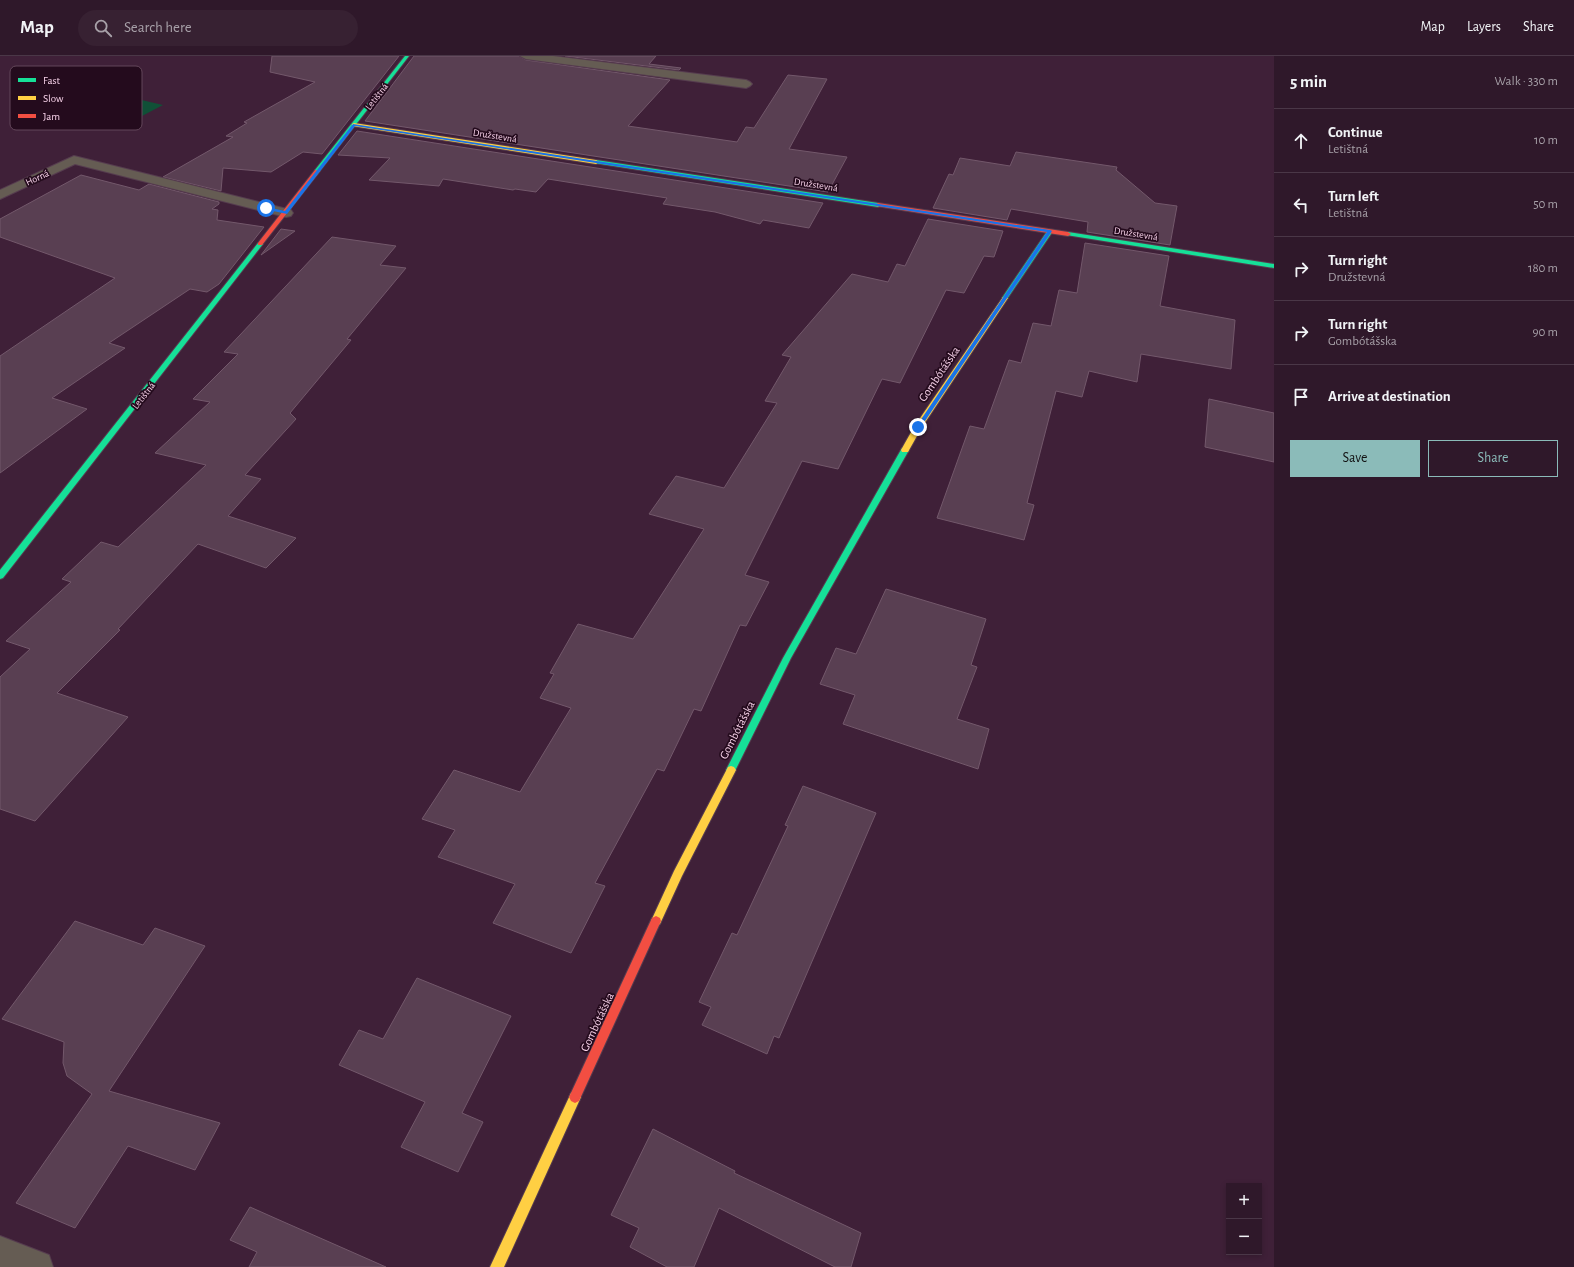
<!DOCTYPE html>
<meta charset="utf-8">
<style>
:root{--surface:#2f182a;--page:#372132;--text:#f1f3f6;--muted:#a7a0a8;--line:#4a3747;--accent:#8bbbb9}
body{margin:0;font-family:"Alegreya Sans",sans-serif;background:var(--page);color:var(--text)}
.controls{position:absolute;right:12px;bottom:12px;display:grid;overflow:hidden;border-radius:0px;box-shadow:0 2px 6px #0003}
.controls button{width:36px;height:36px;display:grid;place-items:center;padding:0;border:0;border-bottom:1px solid var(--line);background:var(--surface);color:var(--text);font:20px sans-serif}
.stop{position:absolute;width:12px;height:12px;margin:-9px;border:3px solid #1a73e8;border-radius:50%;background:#fff}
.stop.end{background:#1a73e8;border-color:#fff;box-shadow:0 1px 4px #0008}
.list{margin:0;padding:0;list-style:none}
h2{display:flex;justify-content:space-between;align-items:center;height:52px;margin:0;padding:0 16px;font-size:17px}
h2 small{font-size:13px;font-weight:400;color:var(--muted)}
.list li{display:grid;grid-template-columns:26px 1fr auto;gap:12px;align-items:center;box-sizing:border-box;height:64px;padding:0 16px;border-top:1px solid var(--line)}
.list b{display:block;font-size:15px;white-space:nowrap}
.list p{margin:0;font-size:13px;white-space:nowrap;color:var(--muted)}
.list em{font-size:13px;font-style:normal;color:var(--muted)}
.actions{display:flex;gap:8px;padding:12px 16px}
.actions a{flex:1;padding:9px 0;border:1px solid var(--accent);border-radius:0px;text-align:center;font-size:14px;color:var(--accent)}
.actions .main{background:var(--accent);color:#111}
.icon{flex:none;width:22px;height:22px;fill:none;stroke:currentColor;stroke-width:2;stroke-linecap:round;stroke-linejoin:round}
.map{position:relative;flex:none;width:1274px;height:1211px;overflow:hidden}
header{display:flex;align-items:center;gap:24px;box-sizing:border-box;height:56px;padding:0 20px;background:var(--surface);border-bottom:1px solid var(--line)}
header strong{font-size:19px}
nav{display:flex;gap:22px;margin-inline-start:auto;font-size:14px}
.search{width:280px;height:36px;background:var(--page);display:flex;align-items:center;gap:10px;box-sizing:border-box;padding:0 14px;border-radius:22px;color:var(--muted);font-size:15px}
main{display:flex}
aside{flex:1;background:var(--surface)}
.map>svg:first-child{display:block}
</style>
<header>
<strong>Map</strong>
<div class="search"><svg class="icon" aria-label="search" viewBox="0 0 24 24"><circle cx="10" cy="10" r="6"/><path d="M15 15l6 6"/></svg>Search here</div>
<nav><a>Map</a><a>Layers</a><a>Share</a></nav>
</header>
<main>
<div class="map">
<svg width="1274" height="1211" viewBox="0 0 1274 1211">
<rect width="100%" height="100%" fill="#3f2038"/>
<path fill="#105037" d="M 64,26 L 163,49 L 121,71 L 20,47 Z"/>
<path fill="#593f52" stroke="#73586b" d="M 272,0 L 399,0 L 322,98 L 303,96 L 271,116 L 223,112 L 221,135 L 163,121 L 233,81 L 226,80 L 247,67 L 244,66 L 315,26 L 270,16 Z
M 414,0 L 519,0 L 526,4 L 670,24 L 628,70 L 737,86 L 746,71 L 754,72 L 788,19 L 827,23 L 789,93 L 847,101 L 828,136 L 365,65 Z
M 565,0 L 656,0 L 649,8 L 681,12 L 679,14 Z
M 357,75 L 823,147 L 809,172 L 763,164 L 760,168 L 715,156 L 663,148 L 667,142 L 548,123 L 536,136 L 515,133 L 513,134 L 443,123 L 439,130 L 369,124 L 390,102 L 338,99 Z
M 1016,96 L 1117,111 L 1116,114 L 1155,147 L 1177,150 L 1170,189 L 1087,176 L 1088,166 L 1011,153 L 1007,164 L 933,152 L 949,118 L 953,119 L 960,102 L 1010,110 Z
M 81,119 L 139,134 L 149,128 L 219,146 L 219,148 L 212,153 L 218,154 L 217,164 L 264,171 L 219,228 L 207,236 L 190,233 L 109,287 L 125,292 L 52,342 L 87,353 L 0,417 L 0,300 L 115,222 L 0,181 L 0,163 Z
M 928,163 L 1003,175 L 994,201 L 984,200 L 964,237 L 946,234 L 900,327 L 882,323 L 838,413 L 802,405 L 745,519 L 769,526 L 746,570 L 740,569 L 701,655 L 694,653 L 664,715 L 657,713 L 595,827 L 605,830 L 571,897 L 493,867 L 515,828 L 438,801 L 455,774 L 422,763 L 454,714 L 520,736 L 571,652 L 540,642 L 554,618 L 550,617 L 578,568 L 633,583 L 704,473 L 649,458 L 676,420 L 724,432 L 777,347 L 765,345 L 791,301 L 782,299 L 852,218 L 888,226 L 897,208 L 905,210 Z
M 281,173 L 295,175 L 261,199 Z
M 332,181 L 396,190 L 380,209 L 406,212 L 347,283 L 351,284 L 290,357 L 296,363 L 245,419 L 261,423 L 228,460 L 296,482 L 266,512 L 198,488 L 118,573 L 120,574 L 57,637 L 128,661 L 35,765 L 0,753 L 0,621 L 30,593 L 6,585 L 71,526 L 62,523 L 101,486 L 118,491 L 206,409 L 155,397 L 210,346 L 193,343 L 238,298 L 224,296 Z
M 1085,187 L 1169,200 L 1160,250 L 1235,264 L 1231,313 L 1141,298 L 1137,326 L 1089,315 L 1082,341 L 1056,335 L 1027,447 L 1034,449 L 1024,484 L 937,462 L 970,370 L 984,373 L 1009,304 L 1021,307 L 1033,267 L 1051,270 L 1059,234 L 1077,237 Z
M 1209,343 L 1274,357 L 1274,406 L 1205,391 Z
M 886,533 L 986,563 L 971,609 L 977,611 L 957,663 L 989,673 L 978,713 L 843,668 L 855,639 L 820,628 L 836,592 L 856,598 Z
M 803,730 L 876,757 L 779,982 L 774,980 L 767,998 L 702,969 L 711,951 L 699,946 L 732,877 L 737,879 L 788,770 L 785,769 Z
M 75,865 L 143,889 L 155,872 L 205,890 L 109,1035 L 220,1067 L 195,1114 L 128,1090 L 75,1172 L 16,1147 L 92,1038 L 67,1020 L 63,1007 L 64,986 L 2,963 Z
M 417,922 L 511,960 L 462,1057 L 483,1066 L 458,1116 L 401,1091 L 425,1046 L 339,1009 L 359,974 L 383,983 Z
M 653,1073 L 735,1115 L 734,1117 L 861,1177 L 851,1211 L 835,1211 L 719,1152 L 694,1211 L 667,1211 L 630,1191 L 639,1172 L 611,1159 Z
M 250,1151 L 277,1163 L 386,1211 L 249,1211 L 257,1196 L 230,1184 Z"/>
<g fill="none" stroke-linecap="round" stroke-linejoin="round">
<defs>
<path id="lane" d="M 520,0 L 553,0 L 746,24 L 750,26 L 752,28 L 750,30 L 746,32 L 526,3 Z"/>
<path id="street" d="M 74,100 L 291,154 L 293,157 L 291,160 L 286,161 L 75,108 L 0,143 L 0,134 Z
M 0,1180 L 49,1199 L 53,1211 L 0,1211 Z"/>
<path id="fast" d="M 405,0 L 409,0 L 319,116 L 315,116 L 315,114 Z
M 596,104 L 878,147 L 881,149 L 878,151 L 594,107 L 593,106 Z
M 1048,174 L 1053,175 L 1007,243 L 1003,243 L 1002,242 Z
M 1068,176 L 1274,208 L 1274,212 L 1066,179 L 1065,178 Z
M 258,187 L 263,188 L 3,522 L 0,523 L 0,514 Z
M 902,392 L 905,392 L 909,394 L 791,602 L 734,717 L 731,718 L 728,717 L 726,714 L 783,602 Z"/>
<path id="slow" d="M 354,67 L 596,104 L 599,106 L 596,108 L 352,70 L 352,68 Z
M 1003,241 L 1008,242 L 922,371 L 908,396 L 902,396 L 901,394 L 914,371 Z
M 731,710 L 734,711 L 736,714 L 682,820 L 660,868 L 656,870 L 652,868 L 651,865 L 674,815 L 728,711 Z
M 575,1035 L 579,1037 L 581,1041 L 504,1211 L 490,1211 L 571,1037 Z"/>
<path id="jam" d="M 315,114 L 320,115 L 262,189 L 258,189 L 258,187 Z
M 878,147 L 1068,176 L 1071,178 L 1068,180 L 876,150 L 875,149 Z
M 656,860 L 660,862 L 661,865 L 579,1045 L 575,1047 L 571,1045 L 569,1041 L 571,1037 L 652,862 Z"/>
</defs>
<use href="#lane" stroke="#563c4f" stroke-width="2"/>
<use href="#street" stroke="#563c4f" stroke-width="2"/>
<use href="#fast" stroke="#563c4f" stroke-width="2"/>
<use href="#slow" stroke="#563c4f" stroke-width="2"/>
<use href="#jam" stroke="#563c4f" stroke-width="2"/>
<use href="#lane" fill="#655c53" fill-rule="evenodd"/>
<use href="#street" fill="#655c53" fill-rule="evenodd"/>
<use href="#fast" fill="#16e098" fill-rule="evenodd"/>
<use href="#slow" fill="#ffcf43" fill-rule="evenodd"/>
<use href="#jam" fill="#f24e42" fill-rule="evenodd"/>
</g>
<path fill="#1a73e8" d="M 353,68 L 1050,174 L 1052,175 L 921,371 L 918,372 L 916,371 L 1047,176 L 355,70 L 287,158 L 264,153 L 266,151 L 285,155 Z"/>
<g text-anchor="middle" stroke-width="3.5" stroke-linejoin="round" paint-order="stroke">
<g font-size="10" fill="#f7d2e9" stroke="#240b1d">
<text transform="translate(376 40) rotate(-52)" y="4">Letištná</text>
<text transform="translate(495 79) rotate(9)" y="4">Družstevná</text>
<text transform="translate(37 121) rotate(-25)" y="4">Horná</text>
<text transform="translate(816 128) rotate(9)" y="4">Družstevná</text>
<text transform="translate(1136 177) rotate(9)" y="4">Družstevná</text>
<text transform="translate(143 339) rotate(-52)" y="4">Letištná</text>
</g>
<g font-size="12" fill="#f7d2e9" stroke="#240b1d">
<text transform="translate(939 318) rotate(-56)" y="4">Gombótášska</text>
<text transform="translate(737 674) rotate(-63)" y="4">Gombótášska</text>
<text transform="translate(597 966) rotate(-65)" y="4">Gombótášska</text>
</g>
</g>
<rect x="10" y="10" width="132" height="64" rx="6" fill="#240b1d" stroke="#63475a" stroke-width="1"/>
<rect x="18" y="22" width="18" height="4" fill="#16e098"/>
<rect x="18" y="40" width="18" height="4" fill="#ffcf43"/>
<rect x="18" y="58" width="18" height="4" fill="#f24e42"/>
<g font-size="11" fill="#f7d2e9">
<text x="43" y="28">Fast</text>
<text x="43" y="46">Slow</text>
<text x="43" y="64">Jam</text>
</g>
</svg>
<div class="controls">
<button>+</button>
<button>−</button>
</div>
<div class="stop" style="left:266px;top:152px"></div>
<div class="stop end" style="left:918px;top:371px"></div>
</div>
<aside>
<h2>5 min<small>Walk · 330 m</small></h2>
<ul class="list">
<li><svg class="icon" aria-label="ahead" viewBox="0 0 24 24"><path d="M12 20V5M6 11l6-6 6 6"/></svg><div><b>Continue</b><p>Letištná</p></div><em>10 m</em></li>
<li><svg class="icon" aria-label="left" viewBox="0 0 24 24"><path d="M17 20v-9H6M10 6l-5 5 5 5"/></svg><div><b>Turn left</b><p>Letištná</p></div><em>50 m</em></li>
<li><svg class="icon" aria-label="right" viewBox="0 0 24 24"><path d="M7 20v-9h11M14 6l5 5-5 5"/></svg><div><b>Turn right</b><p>Družstevná</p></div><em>180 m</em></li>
<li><svg class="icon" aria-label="right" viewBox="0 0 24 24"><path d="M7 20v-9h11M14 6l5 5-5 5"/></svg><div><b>Turn right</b><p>Gombótášska</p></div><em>90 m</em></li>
<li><svg class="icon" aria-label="arrive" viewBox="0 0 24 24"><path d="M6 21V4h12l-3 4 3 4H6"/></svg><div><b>Arrive at destination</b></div></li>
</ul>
<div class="actions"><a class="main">Save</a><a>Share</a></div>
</aside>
</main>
